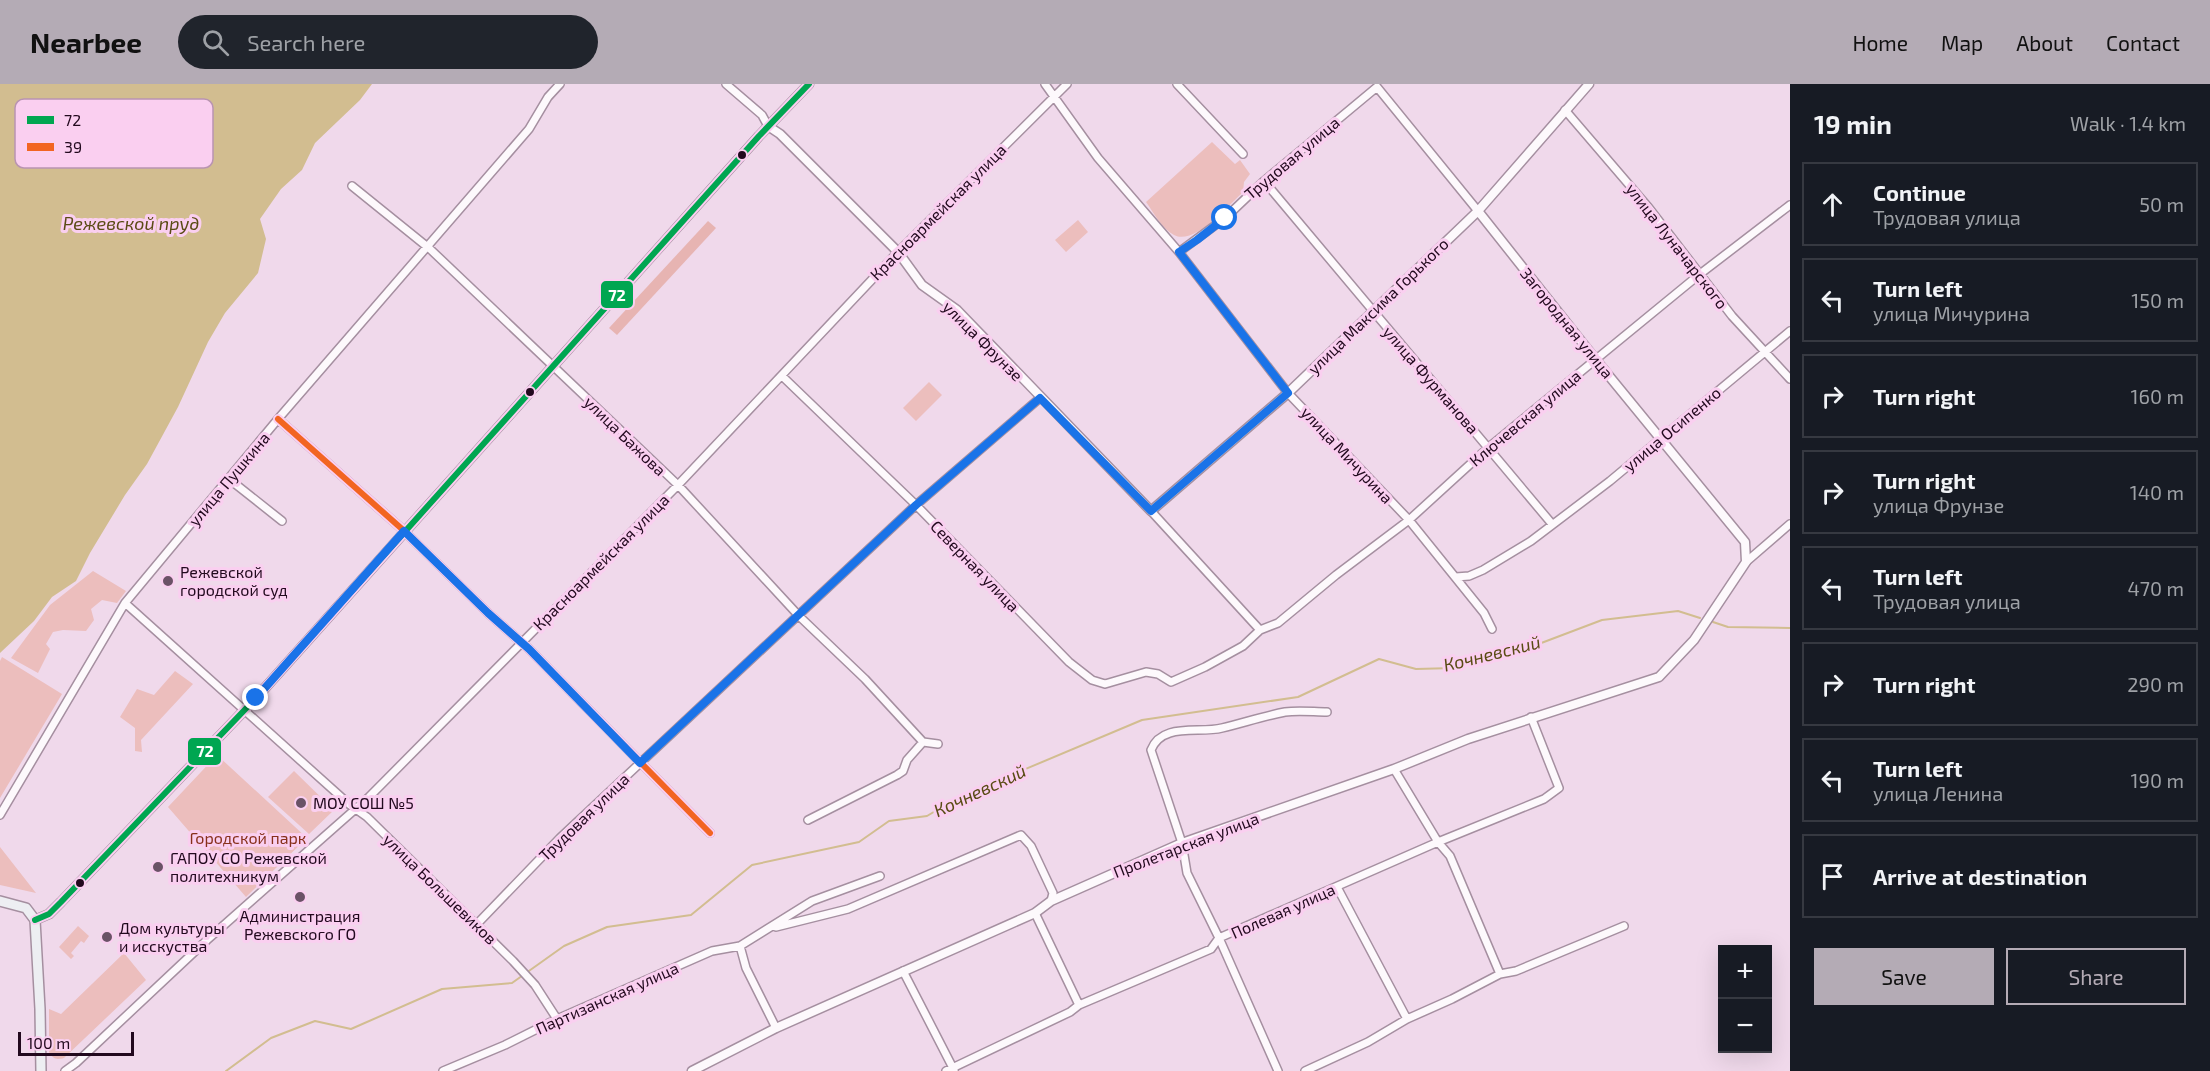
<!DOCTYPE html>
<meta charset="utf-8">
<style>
:root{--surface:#171b24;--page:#20242c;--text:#f1f3f6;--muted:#9ea1a6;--line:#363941;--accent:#b4abb5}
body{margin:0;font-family:"Exo 2",sans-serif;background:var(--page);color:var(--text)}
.controls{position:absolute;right:18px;bottom:18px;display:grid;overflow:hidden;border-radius:0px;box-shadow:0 6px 24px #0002}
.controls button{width:54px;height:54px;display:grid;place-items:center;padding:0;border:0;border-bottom:2px solid var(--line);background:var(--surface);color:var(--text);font:30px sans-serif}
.scale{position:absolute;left:18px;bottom:15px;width:116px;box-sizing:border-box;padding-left:6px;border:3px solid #22091e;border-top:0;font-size:16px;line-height:21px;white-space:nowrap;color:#22091e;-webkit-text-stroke:4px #facff0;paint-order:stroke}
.stop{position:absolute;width:18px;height:18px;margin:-14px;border:4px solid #1a73e8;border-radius:50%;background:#fff}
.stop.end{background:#1a73e8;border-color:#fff;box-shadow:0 2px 6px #0008}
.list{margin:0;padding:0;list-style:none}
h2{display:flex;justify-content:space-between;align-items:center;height:78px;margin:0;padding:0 24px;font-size:26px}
h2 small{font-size:20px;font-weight:400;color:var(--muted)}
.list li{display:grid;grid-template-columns:39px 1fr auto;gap:18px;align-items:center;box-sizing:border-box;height:84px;margin:0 12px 12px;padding:0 12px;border:2px solid var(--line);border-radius:0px}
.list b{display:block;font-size:22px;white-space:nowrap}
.list p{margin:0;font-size:20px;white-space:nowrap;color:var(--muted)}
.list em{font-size:20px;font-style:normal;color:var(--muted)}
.actions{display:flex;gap:12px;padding:18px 24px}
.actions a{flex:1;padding:14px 0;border:2px solid var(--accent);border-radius:0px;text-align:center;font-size:21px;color:var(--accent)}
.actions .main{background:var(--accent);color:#111}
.icon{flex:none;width:33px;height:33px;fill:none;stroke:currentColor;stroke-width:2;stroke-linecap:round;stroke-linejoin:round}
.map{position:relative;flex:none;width:1790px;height:987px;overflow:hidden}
header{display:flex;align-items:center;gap:36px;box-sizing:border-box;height:84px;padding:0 30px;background:var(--accent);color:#111}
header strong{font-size:28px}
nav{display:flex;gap:33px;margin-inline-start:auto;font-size:21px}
.search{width:420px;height:54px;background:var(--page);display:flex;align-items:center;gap:15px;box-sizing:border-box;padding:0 21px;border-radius:33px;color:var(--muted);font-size:22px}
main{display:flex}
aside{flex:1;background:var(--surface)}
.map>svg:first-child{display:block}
</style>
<header>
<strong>Nearbee</strong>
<div class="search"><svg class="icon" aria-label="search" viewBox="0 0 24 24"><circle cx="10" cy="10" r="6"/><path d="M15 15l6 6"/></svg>Search here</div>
<nav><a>Home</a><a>Map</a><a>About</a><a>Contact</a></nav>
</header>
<main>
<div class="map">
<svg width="1790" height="987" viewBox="0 0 1790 987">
<rect width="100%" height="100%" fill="#f0d9eb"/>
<path fill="#ecbebd" d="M 1212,58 L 1235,80 L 1240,76 L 1250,90 L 1244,98 L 1243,108 C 1229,121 1194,162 1174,151 C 1162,145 1154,129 1146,118 Z
M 1078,136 L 1088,148 L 1066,168 L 1055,156 Z
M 929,298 L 942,311 L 916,337 L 903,324 Z
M 93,487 L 126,507 L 117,519 L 102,516 L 91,525 L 94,536 L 86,547 L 63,546 L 53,548 L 46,560 L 50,565 L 38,589 L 11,574 L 50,521 Z
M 2,573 L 62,610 L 0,714 L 0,577 Z
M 175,587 L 193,600 L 141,656 L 142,668 L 135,667 L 135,644 L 120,633 L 137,605 L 154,611 Z
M 217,671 L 307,754 L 246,813 L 168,723 Z
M 294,687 L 334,726 L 309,750 L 268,713 Z
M 0,763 L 36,809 L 0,801 Z
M 78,842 L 89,852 L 84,859 L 81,857 L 71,869 L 74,872 L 71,875 L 59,863 Z
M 124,869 L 146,896 L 64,974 C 56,976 53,975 49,968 L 49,925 L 61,930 Z"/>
<path fill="#e7b4b2" d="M 708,137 L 716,144 L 617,251 L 609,244 Z"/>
<path fill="#d2bd90" d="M 0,0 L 372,0 L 360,16 L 315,59 L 302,86 L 281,105 L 260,135 L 266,155 L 258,189 L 225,229 L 208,258 L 178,323 L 147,380 L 125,411 L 90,469 L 76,497 L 52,513 L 34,537 L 0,569 Z"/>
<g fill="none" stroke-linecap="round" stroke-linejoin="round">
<path stroke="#d2bd90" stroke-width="2" d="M 1713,538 L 1728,543 L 1790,544
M 226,987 L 271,954 L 315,937 L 351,945 L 442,905 L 512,899 L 564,862 L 607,843 L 691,831 L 752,781 L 859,758 L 889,737 L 927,732 L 959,713 L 1142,636 L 1298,613 L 1379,575 L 1416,585 L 1454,584 L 1536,561 L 1602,536 L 1678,527 L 1700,534"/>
<defs>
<path id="minor" d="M 726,0 L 762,31 L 768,42
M 1045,0 L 1098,74 L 1179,168 L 1288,309 L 1409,436 L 1484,529 L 1492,545
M 1177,0 L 1243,70
M 1565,26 L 1649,124 L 1732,232 L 1790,295
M 1264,97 L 1552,440
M 352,102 L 430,165 L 678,401 L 799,532 L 865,595 L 923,658 L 938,660
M 1179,168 L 1225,134 L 1264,97 L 1377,3 L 1478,127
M 782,292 L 916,421 L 1069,578 L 1092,596 L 1105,600 L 1146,588 L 1158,590 L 1171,598 L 1205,583 L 1243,562 L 1260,546 L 1278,539 L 1336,491 L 1409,436 L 1489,363 L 1700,190 L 1790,121
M 278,335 L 402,445 L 488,529 L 529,565 L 710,749
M 229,395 L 282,437
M 1151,427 L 1260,546
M 1746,478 L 1790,440
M 1456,493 L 1469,492 L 1483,486 L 1531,457 L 1610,397 L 1790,247
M 125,519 L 350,721 L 367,733 L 513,877 L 535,901 L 557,935
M 1394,685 L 1438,758 L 1450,772 L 1500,890
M 0,731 L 125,519 L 278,335 L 529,45 L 548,13 L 560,0
M 808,736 L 897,691 L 903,687 L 907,676 L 923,658
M 1337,803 L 1407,935
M 1035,829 L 1079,921
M 477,840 L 560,754 L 916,421 L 1040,314
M 776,843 L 848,825 L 1021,751 L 1031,762 L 1053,809 L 1051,817
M 740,862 L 746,884 L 776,944
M 903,887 L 954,986
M 65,987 L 76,979 L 207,856 L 369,713 L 678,401 L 898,168 L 1067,0
M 443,987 L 505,961 L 557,935 L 712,867 L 740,862 L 812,817 L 880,792
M 946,987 L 1070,928 L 1079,921 L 1211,865 L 1219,854 L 1438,758 L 1544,715 L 1559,704 L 1531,633
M 1278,987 L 1219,854 L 1187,789 L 1182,759 L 1151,666 C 1162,638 1199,650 1222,644 C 1243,639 1264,632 1285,628 C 1299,626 1314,628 1327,628
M 1305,987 L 1368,958 L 1407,935 L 1452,915 L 1500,890 L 1516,887 L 1624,842"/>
<path id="tertiary" d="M 768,42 L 780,50 L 898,168 L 922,201 L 957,226 L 1151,427 L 1288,309 L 1478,127 L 1589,0
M 35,836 L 49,830 L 61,818 L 256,614 L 759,52 L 809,0
M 692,987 L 776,944 L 1035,829 L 1051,817 L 1182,759 L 1394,685 L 1468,655 L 1659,593 L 1694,556 L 1746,478 L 1745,458 L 1596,276 L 1478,127"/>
<path id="secondary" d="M 0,817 L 26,824 L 35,836 L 40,925 L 41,987"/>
</defs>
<use href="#minor" stroke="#a58fa0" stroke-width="10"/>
<use href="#tertiary" stroke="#a58fa0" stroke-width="11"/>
<use href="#secondary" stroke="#a58fa0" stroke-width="12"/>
<use href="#minor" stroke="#fdf9fc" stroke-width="7"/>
<use href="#tertiary" stroke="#fdf9fc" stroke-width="8"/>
<use href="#secondary" stroke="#edeef2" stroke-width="9"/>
<defs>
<path id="bus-1" d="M 35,836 L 49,830 L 61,818 L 256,614 L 759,52 L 809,0"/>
<path id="bus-2" d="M 278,335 L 402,445 L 488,529 L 529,565 L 710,749"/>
</defs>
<use href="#bus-1" stroke="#facff0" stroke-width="10"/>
<use href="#bus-2" stroke="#facff0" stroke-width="10"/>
<use href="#bus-1" stroke="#00a651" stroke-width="6"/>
<use href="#bus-2" stroke="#f26522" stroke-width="6"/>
</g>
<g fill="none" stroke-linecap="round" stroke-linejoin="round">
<path stroke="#1a73e8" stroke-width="8" d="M 256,614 L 404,447 L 488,529 L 529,565 L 640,679 L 916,421 L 1040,314 L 1151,427 L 1288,309 L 1179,168 L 1197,156 L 1225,134"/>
</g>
<g fill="#22091e" stroke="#facff0" stroke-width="2">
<circle cx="742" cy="71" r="5"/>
<circle cx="530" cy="308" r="5"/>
<circle cx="80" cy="799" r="5"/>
</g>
<g fill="#6a5266" stroke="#facff0" stroke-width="2">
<circle cx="168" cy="497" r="6"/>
<circle cx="301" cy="719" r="6"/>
<circle cx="158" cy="783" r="6"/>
<circle cx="300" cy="813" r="6"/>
<circle cx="107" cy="853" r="6"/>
</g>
<g text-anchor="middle" stroke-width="6" stroke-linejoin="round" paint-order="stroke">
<g font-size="16" fill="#22091e" stroke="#facff0">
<text transform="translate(1292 74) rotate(-40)" y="6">Трудовая улица</text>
<text transform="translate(938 128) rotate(-45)" y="6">Красноармейская улица</text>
<text transform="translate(1677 162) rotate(52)" y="6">улица Луначарского</text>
<text transform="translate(1378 222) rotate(-44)" y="6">улица Максима Горького</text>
<text transform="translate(1567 239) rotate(51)" y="6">Загородная улица</text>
<text transform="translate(983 257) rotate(45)" y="6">улица Фрунзе</text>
<text transform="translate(1431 296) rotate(49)" y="6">улица Фурманова</text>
<text transform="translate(1525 334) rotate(-40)" y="6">Ключевская улица</text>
<text transform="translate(1672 345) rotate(-40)" y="6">улица Осипенко</text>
<text transform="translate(625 352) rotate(44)" y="6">улица Бажова</text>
<text transform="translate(1347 371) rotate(47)" y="6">улица Мичурина</text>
<text transform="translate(229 395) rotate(-50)" y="6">улица Пушкина</text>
<text transform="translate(601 478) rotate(-45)" y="6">Красноармейская улица</text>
<text transform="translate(975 482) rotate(46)" y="6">Северная улица</text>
<text transform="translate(584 733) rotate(-44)" y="6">Трудовая улица</text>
<text transform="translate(1186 761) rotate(-21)" y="6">Пролетарская улица</text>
<text transform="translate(440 805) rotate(44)" y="6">улица Большевиков</text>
<text transform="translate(1283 827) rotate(-24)" y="6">Полевая улица</text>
<text transform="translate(607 914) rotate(-24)" y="6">Партизанская улица</text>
</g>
<g font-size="16" fill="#22091e" stroke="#facff0" text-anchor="start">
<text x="180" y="494">Режевской<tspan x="180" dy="18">городской суд</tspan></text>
<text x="313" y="725">МОУ СОШ №5</text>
<text x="170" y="780">ГАПОУ СО Режевской<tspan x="170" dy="18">политехникум</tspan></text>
<text x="300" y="838" text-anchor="middle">Администрация<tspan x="300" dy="18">Режевского ГО</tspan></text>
<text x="119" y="850">Дом культуры<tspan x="119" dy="18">и исскуства</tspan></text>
</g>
<g font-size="16" fill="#87301b" stroke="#facff0">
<text x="248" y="760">Городской парк</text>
</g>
<g font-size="18" font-style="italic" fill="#5a4b14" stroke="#facff0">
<text x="131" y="146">Режевской пруд</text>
<text transform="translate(1492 570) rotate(-14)" y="6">Кочневский</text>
<text transform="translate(980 707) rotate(-25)" y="6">Кочневский</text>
</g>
</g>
<rect x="15" y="15" width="198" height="69" rx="9" fill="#facff0" stroke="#b994b1" stroke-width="1.5"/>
<rect x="27" y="32" width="27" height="8" fill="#00a651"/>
<rect x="27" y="59" width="27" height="8" fill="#f26522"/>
<g font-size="16" fill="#22091e">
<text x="64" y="42">72</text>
<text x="64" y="69">39</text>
</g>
<g stroke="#facff0" stroke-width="2">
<rect x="600" y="196" width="34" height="29" rx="6" fill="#00a651"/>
<rect x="187" y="653" width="35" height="29" rx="6" fill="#00a651"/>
</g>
<g font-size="16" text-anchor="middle" font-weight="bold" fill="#fff">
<text x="617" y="217">72</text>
<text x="205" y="673">72</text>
</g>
</svg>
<div class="controls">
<button>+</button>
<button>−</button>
</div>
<div class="scale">100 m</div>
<div class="stop" style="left:1225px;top:134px"></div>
<div class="stop end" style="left:256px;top:614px"></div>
</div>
<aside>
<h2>19 min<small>Walk · 1.4 km</small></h2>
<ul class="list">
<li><svg class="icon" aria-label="ahead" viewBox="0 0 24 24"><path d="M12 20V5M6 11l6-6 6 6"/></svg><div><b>Continue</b><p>Трудовая улица</p></div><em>50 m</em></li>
<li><svg class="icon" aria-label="left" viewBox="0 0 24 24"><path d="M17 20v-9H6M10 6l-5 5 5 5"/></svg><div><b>Turn left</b><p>улица Мичурина</p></div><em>150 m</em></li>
<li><svg class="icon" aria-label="right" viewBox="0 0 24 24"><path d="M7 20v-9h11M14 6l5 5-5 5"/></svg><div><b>Turn right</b></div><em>160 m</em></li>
<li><svg class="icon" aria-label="right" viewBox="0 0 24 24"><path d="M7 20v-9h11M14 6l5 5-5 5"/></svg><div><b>Turn right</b><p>улица Фрунзе</p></div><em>140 m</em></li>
<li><svg class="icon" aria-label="left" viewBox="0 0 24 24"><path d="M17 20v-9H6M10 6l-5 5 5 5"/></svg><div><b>Turn left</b><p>Трудовая улица</p></div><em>470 m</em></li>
<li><svg class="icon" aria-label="right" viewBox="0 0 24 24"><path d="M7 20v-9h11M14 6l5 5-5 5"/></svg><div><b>Turn right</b></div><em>290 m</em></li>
<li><svg class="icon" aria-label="left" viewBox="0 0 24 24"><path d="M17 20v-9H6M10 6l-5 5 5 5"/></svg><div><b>Turn left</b><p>улица Ленина</p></div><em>190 m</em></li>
<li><svg class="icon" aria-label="arrive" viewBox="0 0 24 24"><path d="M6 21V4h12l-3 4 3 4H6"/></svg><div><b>Arrive at destination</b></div></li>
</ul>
<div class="actions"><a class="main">Save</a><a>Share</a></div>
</aside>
</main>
